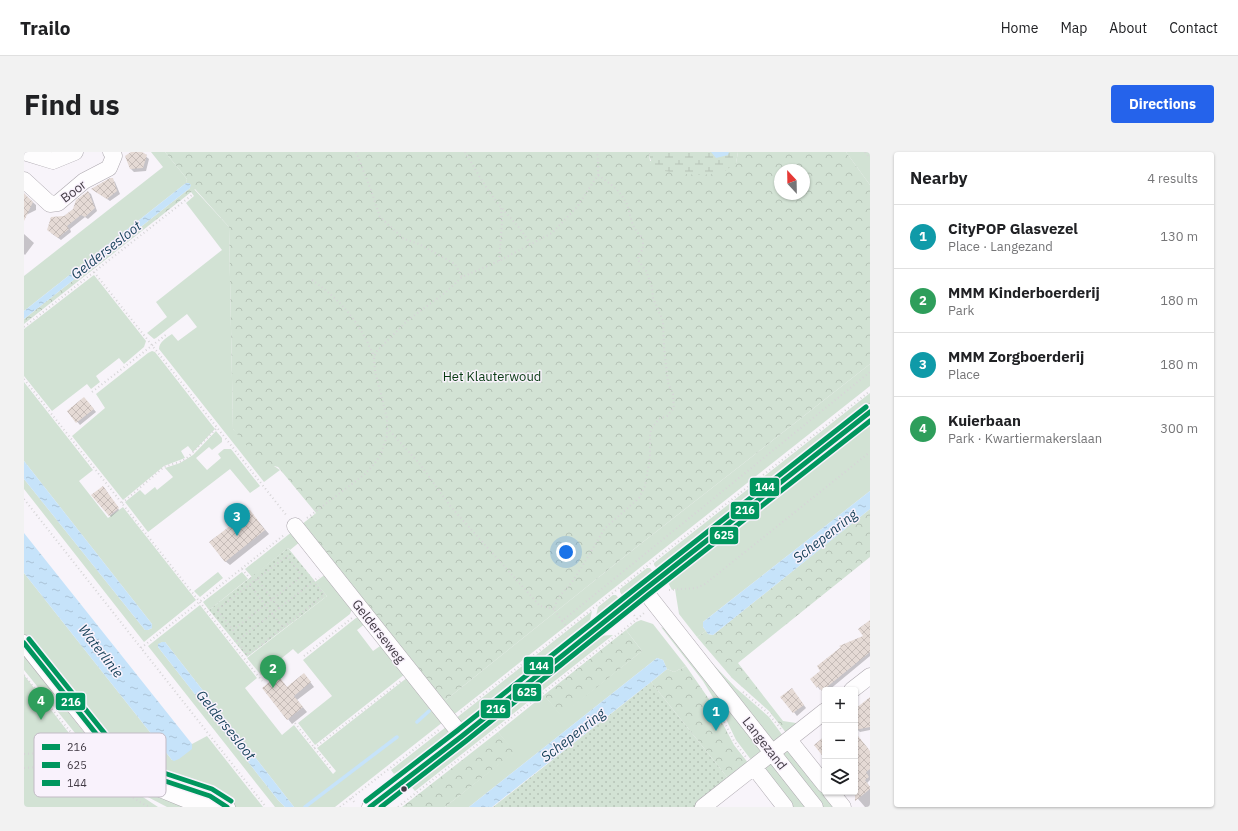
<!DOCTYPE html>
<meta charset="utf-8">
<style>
:root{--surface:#fff;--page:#f2f2f2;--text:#202124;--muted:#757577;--line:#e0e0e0;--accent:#2563eb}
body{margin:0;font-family:"IBM Plex Sans",sans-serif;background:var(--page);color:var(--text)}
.controls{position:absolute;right:12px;bottom:12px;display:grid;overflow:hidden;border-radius:4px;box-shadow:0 1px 3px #0004}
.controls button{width:36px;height:36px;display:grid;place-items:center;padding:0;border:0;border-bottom:1px solid var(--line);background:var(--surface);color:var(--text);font:20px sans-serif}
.compass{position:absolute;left:750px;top:12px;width:36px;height:36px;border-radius:50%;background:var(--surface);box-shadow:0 1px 3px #0004;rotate:338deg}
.you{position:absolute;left:542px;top:400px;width:14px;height:14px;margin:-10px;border:3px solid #fff;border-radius:50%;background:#1a73e8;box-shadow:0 0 0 6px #1a73e833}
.badge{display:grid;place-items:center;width:26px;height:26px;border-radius:50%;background:var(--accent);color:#fff;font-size:13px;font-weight:700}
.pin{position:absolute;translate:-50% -33px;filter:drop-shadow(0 1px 2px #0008)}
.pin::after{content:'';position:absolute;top:21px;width:14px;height:12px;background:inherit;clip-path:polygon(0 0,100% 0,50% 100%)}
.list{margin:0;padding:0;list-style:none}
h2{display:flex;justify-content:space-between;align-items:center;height:52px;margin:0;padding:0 16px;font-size:17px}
h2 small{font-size:13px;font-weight:400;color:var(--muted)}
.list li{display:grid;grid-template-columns:26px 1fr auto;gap:12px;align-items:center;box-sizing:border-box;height:64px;padding:0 16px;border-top:1px solid var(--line)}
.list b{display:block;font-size:15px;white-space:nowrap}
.list p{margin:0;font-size:13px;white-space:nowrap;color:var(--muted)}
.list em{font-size:13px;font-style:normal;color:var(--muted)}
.icon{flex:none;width:22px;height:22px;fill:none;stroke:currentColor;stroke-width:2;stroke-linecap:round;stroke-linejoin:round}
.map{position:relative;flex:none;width:846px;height:655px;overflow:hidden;border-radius:4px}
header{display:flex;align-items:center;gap:24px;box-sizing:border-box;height:56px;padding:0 20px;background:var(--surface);border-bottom:1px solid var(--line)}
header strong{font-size:19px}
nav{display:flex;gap:22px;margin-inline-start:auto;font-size:14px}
.intro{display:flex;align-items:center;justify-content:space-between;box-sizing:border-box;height:96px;padding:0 24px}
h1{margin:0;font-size:28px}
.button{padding:10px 18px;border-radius:4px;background:var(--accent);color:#fff;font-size:14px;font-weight:700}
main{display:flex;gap:24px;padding:0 24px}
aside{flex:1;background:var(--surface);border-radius:4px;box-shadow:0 1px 3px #0004}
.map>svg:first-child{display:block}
</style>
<header>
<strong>Trailo</strong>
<nav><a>Home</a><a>Map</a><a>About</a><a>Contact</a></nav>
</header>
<div class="intro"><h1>Find us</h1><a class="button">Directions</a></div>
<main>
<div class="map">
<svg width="846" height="655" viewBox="0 0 846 655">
<defs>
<pattern id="forest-crowns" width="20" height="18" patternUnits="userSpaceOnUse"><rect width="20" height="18" fill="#d2e2d4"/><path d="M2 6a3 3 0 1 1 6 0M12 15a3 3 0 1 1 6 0" fill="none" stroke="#b6c3b7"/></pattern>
<pattern id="wetland-marsh" width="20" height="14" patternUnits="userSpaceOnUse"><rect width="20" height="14" fill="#d2e2d4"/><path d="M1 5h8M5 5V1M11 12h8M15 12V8" fill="none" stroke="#b6c3b7"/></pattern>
<pattern id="garden-dots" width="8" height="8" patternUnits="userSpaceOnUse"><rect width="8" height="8" fill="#d2e2d4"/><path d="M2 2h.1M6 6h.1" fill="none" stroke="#b6c3b7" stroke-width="1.8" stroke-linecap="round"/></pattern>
<pattern id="water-ripples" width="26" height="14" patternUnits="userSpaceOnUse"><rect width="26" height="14" fill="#c6e3fa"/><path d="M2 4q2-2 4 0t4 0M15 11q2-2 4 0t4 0" fill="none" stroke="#abc4d8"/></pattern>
<pattern id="building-cross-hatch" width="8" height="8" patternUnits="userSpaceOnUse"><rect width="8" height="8" fill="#e5dad5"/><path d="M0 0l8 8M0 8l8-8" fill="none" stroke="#c6bcb8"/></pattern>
</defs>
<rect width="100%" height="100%" fill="#f8f4fa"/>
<path fill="#d2e2d4" d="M 127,0 L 141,0 L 163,27 L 162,31 L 0,159 L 0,124 L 139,15 Z
M 822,0 L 846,0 L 846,33 Z
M 170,37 L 205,75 L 209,277 L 250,314 L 256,318 L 240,330 L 135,197 C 135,190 142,186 148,182 L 154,189 L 173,175 L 163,162 L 132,186 L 130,187 L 123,181 L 143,165 L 132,150 L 198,98 L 162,51 L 170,44 L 167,40 Z
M 70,123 L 122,189 L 120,195 L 100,212 L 95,206 L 72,224 L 76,230 L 67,237 L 63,232 L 28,259 L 0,224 L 0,177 Z
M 128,199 L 131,200 L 191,277 L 169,300 L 164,294 L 157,299 L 161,306 L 140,314 L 99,348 L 48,284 L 81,256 L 72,242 L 124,201 Z
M 846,212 L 846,234 L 428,564 L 418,551 L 605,401 Z
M 0,230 L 69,318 L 55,329 L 84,366 L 99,355 L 172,448 L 120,490 L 0,337 L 0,327 L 121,478 L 124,478 L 128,476 L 128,472 L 0,309 Z
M 846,241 L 846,252 L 635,419 L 630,413 L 630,411 Z
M 846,268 L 846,339 L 679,470 L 679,475 L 682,479 L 673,485 L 655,462 L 651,437 L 648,438 L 643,429 Z
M 192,279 L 198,286 L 198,290 L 188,298 L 185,295 L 172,306 L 183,318 L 197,306 L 194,302 L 200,297 L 207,297 L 236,334 L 226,341 L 206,317 L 124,380 L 101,350 L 116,338 L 121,343 L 131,335 L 133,338 L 149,325 L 141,316 L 156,311 L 169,303 Z
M 269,379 L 277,389 L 266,398 L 264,396 L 228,425 L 221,417 Z
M 623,416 L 626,416 L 631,422 L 600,446 L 596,440 L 596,437 Z
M 194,420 L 199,426 L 176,445 L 170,439 Z
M 218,420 L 224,427 L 185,458 L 179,450 Z
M 0,421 L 148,608 L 168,595 L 168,592 L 183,584 L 239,655 L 207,655 L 131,622 L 107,608 L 95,598 L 74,577 L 0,483 Z
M 302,422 L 328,457 L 326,462 L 274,502 L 269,497 L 237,523 L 223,506 L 303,444 L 291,430 Z
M 589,443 L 592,443 L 597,449 L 571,469 L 574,455 Z
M 176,453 L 233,526 L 221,536 L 258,583 L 270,573 L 309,622 L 312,619 L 293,596 L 384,525 L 419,570 L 311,655 L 270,655 L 141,490 L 138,490 L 134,495 L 254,648 L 261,655 L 251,655 L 124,494 Z
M 568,459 L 566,468 L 563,476 L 444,570 L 437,570 L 431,567 Z
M 335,465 L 342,471 L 333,478 L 349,499 L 359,492 L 381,522 L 291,593 L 274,571 L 308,544 L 279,508 L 332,466 Z
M 617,468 L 629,472 L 662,514 L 650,520 L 643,517 L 639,508 L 633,506 L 445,655 L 421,655 L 490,600 L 474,580 L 520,543 L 537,563 L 618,499 L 602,478 L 612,470 Z
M 637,475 L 642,477 L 739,599 L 728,609 L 712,588 L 701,565 L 679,529 Z
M 589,483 L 391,639 L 385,632 L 572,484 Z
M 0,504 L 59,579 L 93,617 L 109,629 L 171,655 L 143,655 L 120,643 L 93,626 L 68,602 L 0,518 Z
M 685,508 L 712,536 L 745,565 L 759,584 L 750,591 Z
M 0,523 L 69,612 L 134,655 L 0,655 Z
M 422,575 L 424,579 L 423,586 L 409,598 L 370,622 L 367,618 Z
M 762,596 L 813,655 L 798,655 L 758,604 Z
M 746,609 L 782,655 L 767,655 L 752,635 L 740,614 Z"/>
<path fill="url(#forest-crowns)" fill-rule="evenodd" d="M 141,0 L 625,0 L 626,9 L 712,11 L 714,0 L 822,0 L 846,33 L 846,212 L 605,401 L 418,551 L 277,373 L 292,361 L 254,315 L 250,314 L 243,318 L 209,277 L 205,75 L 171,37 L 0,172 L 0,167 L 166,36 L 165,31 L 162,31 L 163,27 ZM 756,18 L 780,18 L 780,42 L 756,42 Z
M 846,357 L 846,405 L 714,511 L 759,569 L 772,571 L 772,576 L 763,582 L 745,559 L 708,526 L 673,485 L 682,479 L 684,482 L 689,483 Z
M 602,478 L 618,499 L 537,564 L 520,543 Z
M 662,514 L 689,553 L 710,593 L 725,612 L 707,630 L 627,530 L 643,517 L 650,520 Z
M 474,580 L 491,600 L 421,655 L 378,655 Z"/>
<path fill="url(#wetland-marsh)" d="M 625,0 L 714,0 L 712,11 C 708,13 703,18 699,20 C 687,25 645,23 633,16 C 627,12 626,7 625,0 Z"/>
<path fill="url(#garden-dots)" d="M 264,396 L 303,444 L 223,505 L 185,458 Z
M 627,530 L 707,630 L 674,655 L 469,655 Z"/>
<path fill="url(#water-ripples)" d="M 687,0 L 705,0 L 704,3 L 692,6 Z
M 162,31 L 165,31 L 167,33 L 166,36 L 0,167 L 0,159 Z
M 0,309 L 128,472 L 128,476 L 124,478 L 121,478 L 0,327 Z
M 846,339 L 846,357 L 689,483 L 684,482 L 679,475 L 679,470 Z
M 0,381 L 168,592 L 168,597 L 155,607 L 150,609 L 148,608 L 0,421 Z
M 138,490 L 141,490 L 270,655 L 261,655 L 254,648 L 134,495 L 134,492 Z
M 633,506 L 639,508 L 643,517 L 627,530 L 468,655 L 445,655 Z"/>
<path fill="#0003" d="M 108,0 L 116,0 L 125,7 L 122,19 L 110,20 L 107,17 Z
M 88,27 L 91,30 L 96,42 L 86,49 L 71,39 Z
M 64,40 L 67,42 L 73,59 L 64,67 L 61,65 L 46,77 L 47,80 L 37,88 L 27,81 L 40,65 L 50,58 Z
M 0,42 L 12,53 L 12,58 L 0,64 Z
M 0,82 L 10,91 L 1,103 L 0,102 Z
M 63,249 L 72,260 L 56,273 L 44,259 Z
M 80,336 L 95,358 L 87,365 L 68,343 Z
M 226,360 L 245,382 L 206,413 L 201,409 L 207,375 Z
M 846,473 L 846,504 L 805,538 L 801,538 L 801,541 L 797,537 L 796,538 L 788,527 L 841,484 Z
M 284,527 L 290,535 L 273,548 L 283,560 L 268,572 L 239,536 L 264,536 Z
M 770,540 L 782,556 L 773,564 L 758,545 Z
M 846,546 L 846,578 L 836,580 L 831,575 L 831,558 Z
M 831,592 L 846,601 L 846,628 L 843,631 L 846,635 L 846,655 L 841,655 L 828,640 L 831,640 Z"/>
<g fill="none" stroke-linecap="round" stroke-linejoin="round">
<path stroke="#c6e3fa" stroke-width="3.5" d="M 393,570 L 405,559
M 281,655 L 373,585"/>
</g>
<path fill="url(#building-cross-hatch)" d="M 107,0 L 118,0 L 123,3 L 119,16 L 106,17 L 101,4 Z
M 86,26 L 89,26 L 93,39 L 83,47 L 67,37 Z
M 64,39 L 71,56 L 61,65 L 57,63 L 43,74 L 45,77 L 34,86 L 23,78 L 27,65 L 40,64 L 49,57 L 52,48 Z
M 0,41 L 9,50 L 0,69 Z
M 60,245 L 70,257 L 52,271 L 43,259 Z
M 79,334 L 95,356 L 85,364 L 67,343 Z
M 226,358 L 241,378 L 201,410 L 185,390 L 206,374 L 201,369 L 209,363 L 213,368 Z
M 846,468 L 846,500 L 798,539 L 794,534 L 793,536 L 786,527 L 796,519 L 793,514 L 817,495 L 815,494 L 839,484 L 834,477 Z
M 280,521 L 287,530 L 270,544 L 279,555 L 263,568 L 238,536 L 254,523 L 263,535 Z
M 768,536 L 780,553 L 769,561 L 756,545 Z
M 846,545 L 846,575 L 831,578 L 831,557 Z
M 831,580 L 846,599 L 846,617 L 842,620 L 845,625 L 841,628 L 846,635 L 846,637 L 831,649 Z
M 801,584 L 801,607 L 790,593 Z"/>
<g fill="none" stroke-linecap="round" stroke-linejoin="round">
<defs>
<path id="minor" d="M 0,0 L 29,9 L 51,0
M 0,28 L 26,52 L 34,51 L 60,29 L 85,16 L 90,4 L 89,1 L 87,0
M 271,374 L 438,584
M 620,438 L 791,655
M 0,491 L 85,598 L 99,611 L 114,622 L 124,632 L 180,655
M 828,538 L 846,524
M 765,588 L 801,633
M 730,615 L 761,655
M 151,633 L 186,644 L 203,655
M 807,640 L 819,655
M 346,655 L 438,584 L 620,438 L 846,260
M 679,655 L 801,559"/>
</defs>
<use href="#minor" stroke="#ada8af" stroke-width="17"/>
<path stroke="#d6d5d7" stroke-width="2" stroke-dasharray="1 3" stroke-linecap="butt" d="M 332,0 L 347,38 L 356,65 L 380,87 L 395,92 L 431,112 L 438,125
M 441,0 C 452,18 463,39 477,55 C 487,67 498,77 506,92
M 841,0 L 846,6
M 475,109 L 478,71 L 477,56
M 70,120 L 263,364
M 288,128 C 317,148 337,172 350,205
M 0,175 L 168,43
M 0,227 L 238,529
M 68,240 L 143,182
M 363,276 L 395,311 L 427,355 L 516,454 L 530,457
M 0,347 L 242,655
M 98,351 L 140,315 L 158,309 L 164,305 L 193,276
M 283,366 L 341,322 L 351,311 L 357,302 L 363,284 L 363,266 L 351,219 L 350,205 L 353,199 L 384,168 L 422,140 L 438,125 L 475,109 L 528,81 L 553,55 L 574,23 L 574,10 L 573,0
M 218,417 L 229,430 L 193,458 L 209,478 L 278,424 L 263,404 L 229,430
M 233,427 L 255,456 L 289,430
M 226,433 L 248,462 L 213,489 L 224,503 L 300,443 L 289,429 L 295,425
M 645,438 L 672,436 L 681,432 L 846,300
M 255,456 L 248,462 L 259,475
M 613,467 L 620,461
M 538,469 L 530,457 L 534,446 L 548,430 L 559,413 L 581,376 L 615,346 L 621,334 L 626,305 L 626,284 L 627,277 L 635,267 L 643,264 L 650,256 L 649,242 L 644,231 L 640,195 L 639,169 L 629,146 L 628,135 L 622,119 L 614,108 L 614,104 L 619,97 L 619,86 C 603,73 609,58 598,44 C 592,35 582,29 574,23
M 544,476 L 538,469 L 846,220
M 117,496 L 260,383
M 280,504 L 328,466
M 0,523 L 72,611 L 102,636 L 113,642
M 719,540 L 743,560 L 757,577
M 691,552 L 710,589 L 722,605
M 437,560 L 846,239
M 271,571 L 308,618
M 290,596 L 377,529
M 0,602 L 32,600 L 58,625 L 72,611
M 68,614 C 86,630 104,645 126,655
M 0,616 L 26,614 L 65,604
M 327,646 L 331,651
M 316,655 L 416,577
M 374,655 L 613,467 L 610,463"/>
<use href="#minor" stroke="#fefdfe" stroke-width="16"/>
<defs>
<path id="bus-1" d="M 0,491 L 85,598 L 99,611 L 114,622 L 132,626 L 186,644 L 203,655
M 346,655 L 438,584 L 620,438 L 846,260"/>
<path id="bus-2" d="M 357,655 L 442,589 L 624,443 L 846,269"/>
<path id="bus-3" d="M 5,487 L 90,593 L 103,606 L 117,615 L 134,619 L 188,637 L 207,649
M 342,649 L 434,578 L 616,433 L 842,255"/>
</defs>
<use href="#bus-1" stroke="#f9f2fc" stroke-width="8"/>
<use href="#bus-2" stroke="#f9f2fc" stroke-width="8"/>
<use href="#bus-3" stroke="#f9f2fc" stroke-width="8"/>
<use href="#bus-1" stroke="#00965e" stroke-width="5"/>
<use href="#bus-2" stroke="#00965e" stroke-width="5"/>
<use href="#bus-3" stroke="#00965e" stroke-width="5"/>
</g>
<circle fill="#413a44" stroke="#f9f2fc" stroke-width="1.5" cx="380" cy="637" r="3.5"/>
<g text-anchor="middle" stroke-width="3" stroke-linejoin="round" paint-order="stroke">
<g font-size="13" fill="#413a44" stroke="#f9f2fc">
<text transform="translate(49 39) rotate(-37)" y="5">Boor</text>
<text transform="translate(355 479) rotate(52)" y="5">Gelderseweg</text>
<text transform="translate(741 591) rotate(52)" y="5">Langezand</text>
</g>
<g font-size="13" fill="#073a12" stroke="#f9f2fc">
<text x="468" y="229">Het Klauterwoud</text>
</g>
<g font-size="14" font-style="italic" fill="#133f58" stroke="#f9f2fc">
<text transform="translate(82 98) rotate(-38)" y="5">Geldersesloot</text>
<text transform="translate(801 384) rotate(-38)" y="5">Schepenring</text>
<text transform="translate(77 499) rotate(52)" y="5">Waterlinie</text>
<text transform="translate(202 573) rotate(51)" y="5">Geldersesloot</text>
<text transform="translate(549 583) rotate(-38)" y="5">Schepenring</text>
</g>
</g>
<rect x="10" y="581" width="132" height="64" rx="6" fill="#f9f2fc" stroke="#c2bbc5" stroke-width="1"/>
<rect x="18" y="592" width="18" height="6" fill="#00965e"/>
<rect x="18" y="610" width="18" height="6" fill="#00965e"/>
<rect x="18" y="628" width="18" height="6" fill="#00965e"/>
<g font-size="11" fill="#413a44">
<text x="43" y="599">216</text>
<text x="43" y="617">625</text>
<text x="43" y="635">144</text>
</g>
<g stroke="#f9f2fc" stroke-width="1.5">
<rect x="725" y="325" width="31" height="20" rx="4" fill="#00965e"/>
<rect x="706" y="349" width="30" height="19" rx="4" fill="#00965e"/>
<rect x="685" y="374" width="30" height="19" rx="4" fill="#00965e"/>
<rect x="499" y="504" width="31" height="19" rx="4" fill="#00965e"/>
<rect x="488" y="531" width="30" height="19" rx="4" fill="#00965e"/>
<rect x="31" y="540" width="31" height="19" rx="4" fill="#00965e"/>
<rect x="456" y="547" width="31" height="20" rx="4" fill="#00965e"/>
</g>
<g font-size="11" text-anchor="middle" font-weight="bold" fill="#fff">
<text x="741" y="339">144</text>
<text x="721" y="362">216</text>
<text x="700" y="387">625</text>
<text x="515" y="518">144</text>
<text x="503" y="544">625</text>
<text x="47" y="554">216</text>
<text x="472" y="561">216</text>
</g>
</svg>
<div class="controls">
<button>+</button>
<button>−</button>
<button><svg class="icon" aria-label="layers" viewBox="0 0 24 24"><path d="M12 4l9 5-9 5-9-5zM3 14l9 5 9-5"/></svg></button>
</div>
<svg class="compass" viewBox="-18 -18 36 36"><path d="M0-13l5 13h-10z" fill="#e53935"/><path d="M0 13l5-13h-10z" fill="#757577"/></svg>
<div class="you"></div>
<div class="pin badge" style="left:692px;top:579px;background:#0f9aa8">1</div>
<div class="pin badge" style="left:249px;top:536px;background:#2e9e5b">2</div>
<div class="pin badge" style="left:213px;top:384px;background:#0f9aa8">3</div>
<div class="pin badge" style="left:17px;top:568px;background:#2e9e5b">4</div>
</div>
<aside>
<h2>Nearby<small>4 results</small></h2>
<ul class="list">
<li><span class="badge" style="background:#0f9aa8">1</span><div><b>CityPOP Glasvezel</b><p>Place · Langezand</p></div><em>130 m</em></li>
<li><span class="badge" style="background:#2e9e5b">2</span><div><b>MMM Kinderboerderij</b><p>Park</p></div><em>180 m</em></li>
<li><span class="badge" style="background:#0f9aa8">3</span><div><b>MMM Zorgboerderij</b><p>Place</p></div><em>180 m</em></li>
<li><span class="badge" style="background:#2e9e5b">4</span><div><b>Kuierbaan</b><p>Park · Kwartiermakerslaan</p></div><em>300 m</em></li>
</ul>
</aside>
</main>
